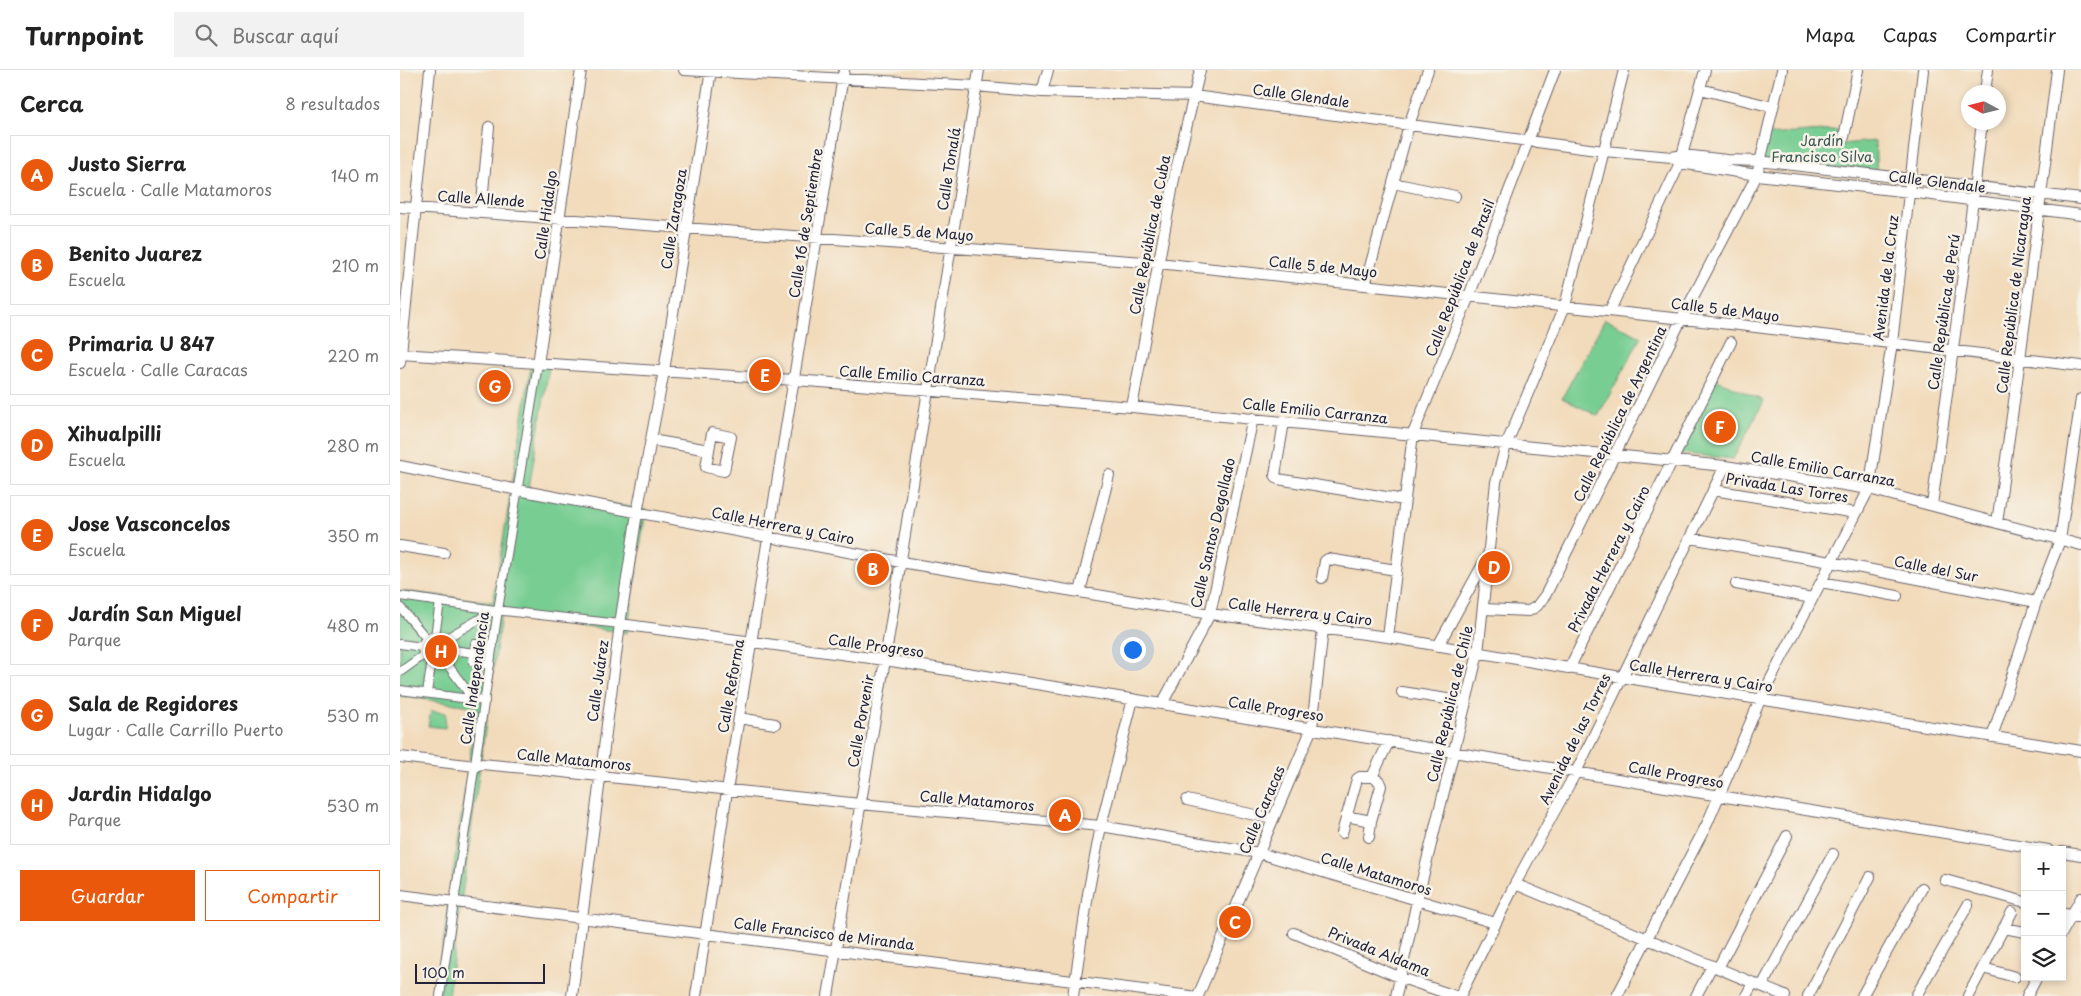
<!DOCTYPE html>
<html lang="es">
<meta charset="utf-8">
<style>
:root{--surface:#fff;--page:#f2f2f2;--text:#222;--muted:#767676;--line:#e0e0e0;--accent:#ea580c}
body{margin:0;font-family:"Playpen Sans",sans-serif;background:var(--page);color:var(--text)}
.controls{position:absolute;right:15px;bottom:15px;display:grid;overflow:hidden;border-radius:0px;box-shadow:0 2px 8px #0003}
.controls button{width:45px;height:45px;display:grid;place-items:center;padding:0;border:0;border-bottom:1px solid var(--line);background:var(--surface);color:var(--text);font:25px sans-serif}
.compass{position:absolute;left:1561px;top:15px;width:45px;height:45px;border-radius:50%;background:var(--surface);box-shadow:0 2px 8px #0003;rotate:277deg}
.scale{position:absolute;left:15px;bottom:12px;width:130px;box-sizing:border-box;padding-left:5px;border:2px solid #22223b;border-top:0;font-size:14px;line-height:18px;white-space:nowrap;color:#22223b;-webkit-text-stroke:4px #f7f3e8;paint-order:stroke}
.you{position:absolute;left:732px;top:579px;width:18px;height:18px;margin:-12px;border:4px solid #fff;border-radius:50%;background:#1a73e8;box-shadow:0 0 0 8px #1a73e833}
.badge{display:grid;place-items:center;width:32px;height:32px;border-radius:50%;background:var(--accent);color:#fff;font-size:16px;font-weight:700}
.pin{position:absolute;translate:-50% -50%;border:2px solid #fff;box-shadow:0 1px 5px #0006}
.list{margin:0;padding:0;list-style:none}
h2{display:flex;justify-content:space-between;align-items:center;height:65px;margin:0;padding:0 20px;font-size:21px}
h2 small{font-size:16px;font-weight:400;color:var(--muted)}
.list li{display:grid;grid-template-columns:32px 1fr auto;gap:15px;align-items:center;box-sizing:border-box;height:80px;margin:0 10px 10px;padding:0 10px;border:1px solid var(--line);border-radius:0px}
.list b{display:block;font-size:19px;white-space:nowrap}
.list p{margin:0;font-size:16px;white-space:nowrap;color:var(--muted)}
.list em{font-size:16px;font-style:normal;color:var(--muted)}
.actions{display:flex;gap:10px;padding:15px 20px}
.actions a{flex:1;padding:11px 0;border:1px solid var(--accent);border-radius:0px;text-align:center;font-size:18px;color:var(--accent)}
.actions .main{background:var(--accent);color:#fff}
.icon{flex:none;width:28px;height:28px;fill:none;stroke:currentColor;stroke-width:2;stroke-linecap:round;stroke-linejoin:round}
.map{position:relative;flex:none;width:1681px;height:926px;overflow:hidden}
header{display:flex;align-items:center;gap:30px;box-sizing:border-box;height:70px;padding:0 25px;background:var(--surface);border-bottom:1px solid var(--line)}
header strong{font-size:24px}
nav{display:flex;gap:28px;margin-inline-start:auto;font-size:18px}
.search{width:350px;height:45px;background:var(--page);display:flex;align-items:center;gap:12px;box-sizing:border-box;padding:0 18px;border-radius:0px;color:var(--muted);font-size:19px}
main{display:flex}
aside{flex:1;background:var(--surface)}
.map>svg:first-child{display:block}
</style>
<header>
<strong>Turnpoint</strong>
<div class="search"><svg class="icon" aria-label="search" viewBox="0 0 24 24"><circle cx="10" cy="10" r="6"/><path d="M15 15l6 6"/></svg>Buscar aquí</div>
<nav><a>Mapa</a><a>Capas</a><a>Compartir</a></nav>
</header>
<main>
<aside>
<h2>Cerca<small>8 resultados</small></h2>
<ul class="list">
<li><span class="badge">A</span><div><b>Justo Sierra</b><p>Escuela · Calle Matamoros</p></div><em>140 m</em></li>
<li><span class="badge">B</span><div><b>Benito Juarez</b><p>Escuela</p></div><em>210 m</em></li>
<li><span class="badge">C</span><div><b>Primaria U 847</b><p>Escuela · Calle Caracas</p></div><em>220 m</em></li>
<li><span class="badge">D</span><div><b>Xihualpilli</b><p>Escuela</p></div><em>280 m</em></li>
<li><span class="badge">E</span><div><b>Jose Vasconcelos</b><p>Escuela</p></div><em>350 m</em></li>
<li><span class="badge">F</span><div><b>Jardín San Miguel</b><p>Parque</p></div><em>480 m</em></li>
<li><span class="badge">G</span><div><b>Sala de Regidores</b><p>Lugar · Calle Carrillo Puerto</p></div><em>530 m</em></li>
<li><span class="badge">H</span><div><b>Jardin Hidalgo</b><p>Parque</p></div><em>530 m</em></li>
</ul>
<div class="actions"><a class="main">Guardar</a><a>Compartir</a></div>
</aside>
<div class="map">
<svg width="1681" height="926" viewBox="0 0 1681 926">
<rect width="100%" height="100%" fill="#f7f3e8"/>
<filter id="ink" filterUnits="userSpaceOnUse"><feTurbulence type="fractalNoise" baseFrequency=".02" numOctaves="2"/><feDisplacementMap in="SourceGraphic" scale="10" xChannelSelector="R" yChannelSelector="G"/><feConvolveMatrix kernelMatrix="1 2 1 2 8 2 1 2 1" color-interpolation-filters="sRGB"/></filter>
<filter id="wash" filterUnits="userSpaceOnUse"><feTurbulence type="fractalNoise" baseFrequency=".0096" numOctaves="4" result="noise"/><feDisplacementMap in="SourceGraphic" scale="20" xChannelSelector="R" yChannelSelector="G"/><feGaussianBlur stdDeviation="1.12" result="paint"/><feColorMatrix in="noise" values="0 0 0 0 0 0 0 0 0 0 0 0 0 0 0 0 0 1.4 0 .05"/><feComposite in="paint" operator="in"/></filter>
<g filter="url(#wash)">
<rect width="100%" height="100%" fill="#f2dbbb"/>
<path fill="#77cd92" stroke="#4c7866" d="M 1437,60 L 1440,74 L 1475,71 L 1477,104 L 1361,90 L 1366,65 Z
M 1205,249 L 1241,267 L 1198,346 L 1162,328 Z
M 131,296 L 149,297 L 129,418 L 246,440 L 227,563 L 101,545 L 48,926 L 35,926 L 77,637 L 0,626 L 0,521 L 93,532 Z
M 1313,308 L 1364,331 L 1333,389 L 1277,383 Z
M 31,641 L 46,643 L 45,658 L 28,656 Z"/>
</g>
<g filter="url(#ink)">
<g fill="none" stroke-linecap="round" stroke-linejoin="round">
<defs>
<path id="pedestrian" d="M 0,526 L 95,540 L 220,554
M 0,537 L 27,569
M 35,566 L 40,532
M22 578a12 12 0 1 1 24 0a12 12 0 1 1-24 0Z
M 43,570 L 95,540
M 0,574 L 23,577
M 46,579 L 74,583
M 42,587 L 73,629
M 90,595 L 73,592 L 75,574 L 93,576
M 0,602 L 25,584
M 0,620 L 85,631
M 27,623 L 32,589
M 40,926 L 98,540 L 138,294"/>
<path id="minor" d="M 284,0 L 576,16 L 642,22 L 794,26 L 1204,81 L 1272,87 L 1283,85 L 1327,90 L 1359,91 L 1681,129
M 1300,19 L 1373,37
M 642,22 L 648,0
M 1585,22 L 1588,0
M 1444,67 L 1458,0
M 1272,87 L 1280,93 L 1357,105 L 1510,122 L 1681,145
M 993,113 L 1055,126
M 0,137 L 758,193 L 1339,255 L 1681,296
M 81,143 L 89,57
M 965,215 L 1009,55 L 1028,0
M 1210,240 L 1280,93 L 1305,0
M 0,284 L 395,310 L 732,337 L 1325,396 L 1469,419 L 1681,475
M 0,293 L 30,0
M 138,294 L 181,0
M 732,337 L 775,104 L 800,0
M 884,352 L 875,405 L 878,409 L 1004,430
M 312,363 L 331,367 L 324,401 L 306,397 Z
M 251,370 L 309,380
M 0,396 L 118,420 L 501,492 L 810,544 L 988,567 L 1221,607 L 1681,681
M 1313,420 L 1456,443
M 1532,435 L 1573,130 L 1582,52
M 1597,453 L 1620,289 L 1657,0
M 1290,468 L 1431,492 L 1636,532
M 0,476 L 44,483
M 922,508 L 925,491 L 928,489 L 996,500
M 1421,512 L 1497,526
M 1336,514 L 1412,528
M 680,522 L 709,405
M 1084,539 L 1129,541 L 1137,536 L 1146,524 L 1282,248 L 1357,105 L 1382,0
M 220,554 L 485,590 L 762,634 L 1648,780
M 988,567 L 1013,364 L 1069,226 L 1155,0
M 1038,576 L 1088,485
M 1169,599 L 1331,272
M 1002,622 L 1066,632
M 762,634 L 810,544 L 853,348
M 339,648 L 375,654
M 1592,667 L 1636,532 L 1660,470 L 1681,329
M 0,687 L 75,696 L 82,694 L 125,698 L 460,734 L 701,756 L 859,783 L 1095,853
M 972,707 L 989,671
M 787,730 L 873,749
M 946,746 L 971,751
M 942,763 L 957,709 L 960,707 L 972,707 L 979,711 L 981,716 L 971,751 L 969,767
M 1662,782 L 1681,785
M 1545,810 L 1625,832
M 1115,814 L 1385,926
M 0,825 L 790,926
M 1662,843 L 1681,848
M 1604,858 L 1625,862
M 894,863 L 999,907 L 1055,926
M 1662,863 L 1681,828
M 1318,898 L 1387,766
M 1583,898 L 1615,907
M 1362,916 L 1433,784
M 172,926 L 220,554 L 237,443 L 264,301 L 311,0
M 296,926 L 327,721 L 444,0
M 428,926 L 485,590 L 579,0
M 673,926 L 688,824 L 701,756 L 733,629
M 798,926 L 912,658 L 923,559
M 996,926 L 1017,831 L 1078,583 L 1096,412 L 1106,375 L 1165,236 L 1224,0
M 1060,926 L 1115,814 L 1176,702 L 1325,396
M 1217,926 L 1307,754 L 1360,630 L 1469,419 L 1492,273 L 1523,0
M 1296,926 L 1312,896
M 1346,926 L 1353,913
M 1408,926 L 1470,807
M 1462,926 L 1522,818
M 1516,926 L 1568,835
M 1568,926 L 1612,842
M 1627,926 L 1637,907"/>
</defs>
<use href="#pedestrian" stroke="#6b6368" stroke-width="10"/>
<use href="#minor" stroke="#6b6368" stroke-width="12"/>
<use href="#pedestrian" stroke="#fff" stroke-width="8"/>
<use href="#minor" stroke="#fff" stroke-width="10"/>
</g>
</g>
<g text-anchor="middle" stroke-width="5" stroke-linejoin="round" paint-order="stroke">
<g font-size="14" fill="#22223b" stroke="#f7f3e8">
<text transform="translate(901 26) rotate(8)" y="5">Calle Glendale</text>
<text transform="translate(549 99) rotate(-81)" y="5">Calle Tonalá</text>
<text transform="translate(1537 112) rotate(7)" y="5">Calle Glendale</text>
<text transform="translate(81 129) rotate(4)" y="5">Calle Allende</text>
<text transform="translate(146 145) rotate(-82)" y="5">Calle Hidalgo</text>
<text transform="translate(274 149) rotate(-81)" y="5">Calle Zaragoza</text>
<text transform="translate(406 153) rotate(-81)" y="5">Calle 16 de Septiembre</text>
<text transform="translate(519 162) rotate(4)" y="5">Calle 5 de Mayo</text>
<text transform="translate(750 165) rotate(-79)" y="5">Calle República de Cuba</text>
<text transform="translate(923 197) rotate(6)" y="5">Calle 5 de Mayo</text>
<text transform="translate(1060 208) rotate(-69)" y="5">Calle República de Brasil</text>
<text transform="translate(1486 208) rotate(-83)" y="5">Avenida de la Cruz</text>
<text transform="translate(1614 225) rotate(-83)" y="5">Calle República de Nicaragua</text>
<text transform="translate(1325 240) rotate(7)" y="5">Calle 5 de Mayo</text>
<text transform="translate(1544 242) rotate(-82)" y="5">Calle República de Perú</text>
<text transform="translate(512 306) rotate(4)" y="5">Calle Emilio Carranza</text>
<text transform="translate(915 341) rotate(6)" y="5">Calle Emilio Carranza</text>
<text transform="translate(1220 344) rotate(-64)" y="5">Calle República de Argentina</text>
<text transform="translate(1423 399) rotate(10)" y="5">Calle Emilio Carranza</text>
<text transform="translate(1387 418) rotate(9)" y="5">Privada Las Torres</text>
<text transform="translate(383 456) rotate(11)" y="5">Calle Herrera y Cairo</text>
<text transform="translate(813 463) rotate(-77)" y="5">Calle Santos Degollado</text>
<text transform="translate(1209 489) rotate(-63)" y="5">Privada Herrera y Cairo</text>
<text transform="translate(1536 499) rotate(11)" y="5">Calle del Sur</text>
<text transform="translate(900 542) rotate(7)" y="5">Calle Herrera y Cairo</text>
<text transform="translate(476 576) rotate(8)" y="5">Calle Progreso</text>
<text transform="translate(1301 606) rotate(9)" y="5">Calle Herrera y Cairo</text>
<text transform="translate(75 608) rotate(-82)" y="5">Calle Independencia</text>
<text transform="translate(198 611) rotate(-82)" y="5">Calle Juárez</text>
<text transform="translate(331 616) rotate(-80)" y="5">Calle Reforma</text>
<text transform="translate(1050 634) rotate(-77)" y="5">Calle República de Chile</text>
<text transform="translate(876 639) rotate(9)" y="5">Calle Progreso</text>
<text transform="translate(461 651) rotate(-80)" y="5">Calle Porvenir</text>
<text transform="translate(1175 669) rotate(-64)" y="5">Avenida de las Torres</text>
<text transform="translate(174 690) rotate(6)" y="5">Calle Matamoros</text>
<text transform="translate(1276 705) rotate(10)" y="5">Calle Progreso</text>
<text transform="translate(577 731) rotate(5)" y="5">Calle Matamoros</text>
<text transform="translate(862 740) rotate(-67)" y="5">Calle Caracas</text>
<text transform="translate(976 804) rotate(17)" y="5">Calle Matamoros</text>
<text transform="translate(424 864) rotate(7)" y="5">Calle Francisco de Miranda</text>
<text transform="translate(979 882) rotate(22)" y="5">Privada Aldama</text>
</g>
<g font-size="14" fill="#3c5555" stroke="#f7f3e8">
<text x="1422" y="76">Jardín<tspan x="1422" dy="16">Francisco Silva</tspan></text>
</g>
</g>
</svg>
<div class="controls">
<button>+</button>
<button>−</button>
<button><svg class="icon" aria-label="layers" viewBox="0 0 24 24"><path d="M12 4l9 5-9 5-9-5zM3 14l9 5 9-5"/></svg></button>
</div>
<svg class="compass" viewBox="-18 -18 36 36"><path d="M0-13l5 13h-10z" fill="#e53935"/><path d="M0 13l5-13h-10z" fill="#767676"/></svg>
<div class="scale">100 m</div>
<div class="you"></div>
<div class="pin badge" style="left:665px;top:745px">A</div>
<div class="pin badge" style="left:473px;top:499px">B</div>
<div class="pin badge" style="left:835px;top:852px">C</div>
<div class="pin badge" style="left:1094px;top:497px">D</div>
<div class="pin badge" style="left:365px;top:305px">E</div>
<div class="pin badge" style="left:1320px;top:357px">F</div>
<div class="pin badge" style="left:95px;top:316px">G</div>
<div class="pin badge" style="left:41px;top:581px">H</div>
</div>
</main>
